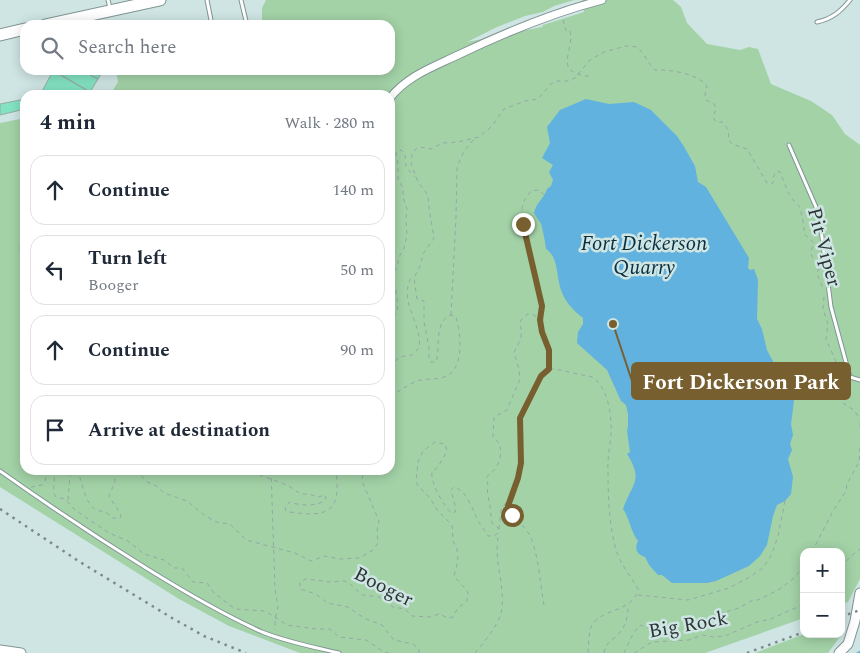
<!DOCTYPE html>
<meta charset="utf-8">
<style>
:root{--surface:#fff;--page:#f2f2f3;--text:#1f2937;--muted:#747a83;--line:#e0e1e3}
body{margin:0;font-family:Spectral,serif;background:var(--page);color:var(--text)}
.controls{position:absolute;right:15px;bottom:15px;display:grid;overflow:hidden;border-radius:10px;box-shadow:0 2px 12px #0003}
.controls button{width:45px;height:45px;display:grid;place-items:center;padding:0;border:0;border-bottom:1px solid var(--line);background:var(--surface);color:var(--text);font:25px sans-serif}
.stop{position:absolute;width:15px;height:15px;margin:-11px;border:4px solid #785f30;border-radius:50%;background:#fff}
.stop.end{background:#785f30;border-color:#fff;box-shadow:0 1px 5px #0008}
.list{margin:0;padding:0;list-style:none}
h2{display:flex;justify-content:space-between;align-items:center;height:65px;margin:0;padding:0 20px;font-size:21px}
h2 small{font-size:16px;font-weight:400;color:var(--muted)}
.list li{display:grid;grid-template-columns:32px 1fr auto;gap:15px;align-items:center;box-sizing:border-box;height:70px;margin:0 10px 10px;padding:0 10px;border:1px solid var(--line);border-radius:15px}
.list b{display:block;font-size:19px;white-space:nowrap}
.list p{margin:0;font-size:16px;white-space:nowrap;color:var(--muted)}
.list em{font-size:16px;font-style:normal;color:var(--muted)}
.icon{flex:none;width:28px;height:28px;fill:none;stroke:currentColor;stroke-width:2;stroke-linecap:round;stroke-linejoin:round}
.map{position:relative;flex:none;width:860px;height:653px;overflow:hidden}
.search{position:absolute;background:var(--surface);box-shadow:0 2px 12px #0003;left:20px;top:20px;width:375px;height:55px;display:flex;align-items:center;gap:12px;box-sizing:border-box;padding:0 18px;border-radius:15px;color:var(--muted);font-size:19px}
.panel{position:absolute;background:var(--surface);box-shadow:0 2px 12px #0003;left:20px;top:90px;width:375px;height:385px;border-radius:15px}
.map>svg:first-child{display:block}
</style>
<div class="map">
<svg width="860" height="653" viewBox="0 0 860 653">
<rect width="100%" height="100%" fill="#cee5e3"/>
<path fill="#a3d2a7" d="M 266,0 L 574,0 L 554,6 L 543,12 L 525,16 L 497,27 L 467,42 L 542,27 L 543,25 L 584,12 L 582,0 L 673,0 L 681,7 L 687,23 L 707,44 L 740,50 L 749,47 L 758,49 L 771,84 L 811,101 L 832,115 L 845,134 L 860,145 L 860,579 L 848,602 L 841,604 L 841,552 L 804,552 L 804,618 L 705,653 L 300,653 L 229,626 L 179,599 L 0,487 L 0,123 L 25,118 L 25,470 L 390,470 L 390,95 L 110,95 L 118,82 L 116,70 L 390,70 L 390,25 L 262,25 L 262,8 Z
M 841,622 L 845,625 L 842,634 L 828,653 L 755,653 L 804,634 L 841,634 Z"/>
<path fill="#62b2e0" d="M 586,99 L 609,104 L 634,102 L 651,110 L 677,136 L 683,145 L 695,166 L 698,182 L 706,187 L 749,258 L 748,268 L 750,270 L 754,269 L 758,280 L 757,319 L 762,329 L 767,350 L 794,401 L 791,424 L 793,435 L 790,444 L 792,450 L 788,459 L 793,477 L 791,494 L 785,501 L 777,505 L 773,516 L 767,545 L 760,556 L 749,566 L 716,581 L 707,583 L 672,583 L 662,575 L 658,575 L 649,565 L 645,557 C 637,554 634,549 638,541 C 630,530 630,519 623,509 C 632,483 644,481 627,454 L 630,452 L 627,431 L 628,426 L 628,414 L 626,405 L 621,401 L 607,370 L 577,343 L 578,332 L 583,324 L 583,318 C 573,310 565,302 561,290 C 556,277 559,257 546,249 C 546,246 542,226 541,224 C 539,220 536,217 534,213 C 536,203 544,198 547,189 L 551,186 L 553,180 L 549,172 L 553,165 L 542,158 L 550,143 L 547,127 L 560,110 Z"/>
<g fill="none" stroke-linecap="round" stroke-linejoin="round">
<path stroke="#62b2e0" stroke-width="2.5" d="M 858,653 L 860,652"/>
</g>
<path fill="#82e2c1" stroke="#97aba3" d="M 53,70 L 81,70 L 98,79 L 90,92 Z
M 81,70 L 103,70 L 98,79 Z
M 53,71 L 90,92 L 89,95 L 40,95 Z
M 25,99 L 25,109 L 0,115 L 0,104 Z
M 25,245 L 25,258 L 21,258 L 20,246 Z"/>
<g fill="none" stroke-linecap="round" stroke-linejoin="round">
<defs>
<path id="service" d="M 108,0 L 110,8
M 207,0 L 212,25
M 241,0 L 247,25
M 817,22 C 832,19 841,11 850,0
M 789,145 L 819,214 L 831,307 L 850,377 L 860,380
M 0,471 C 48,505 96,537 146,568 C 183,591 222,614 262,632 C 287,642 313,647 339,653"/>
<path id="minor" d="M 390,98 C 407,76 433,67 458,55 C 504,33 552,13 602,0"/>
<path id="tertiary" d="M 0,650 L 21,653
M 839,653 L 848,644 L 855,621 L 860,593"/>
<path id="trunk" d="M 45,25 L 160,0
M 0,35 L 25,29"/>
</defs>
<use href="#service" stroke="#809594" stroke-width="5"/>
<use href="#minor" stroke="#809594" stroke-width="9"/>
<use href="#tertiary" stroke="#809594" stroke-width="11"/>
<use href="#trunk" stroke="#809594" stroke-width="13"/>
<path stroke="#95a7a5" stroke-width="1" stroke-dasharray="4 4" stroke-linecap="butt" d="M 563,20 L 566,31
M 570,31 C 575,51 552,72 588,76 L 588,79
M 824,297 L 823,309 L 828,324 L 826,339 L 837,364 L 837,380 L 843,385 L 845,396 L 844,404 L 854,410 L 860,419
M 390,306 L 392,308 L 393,314 L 396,314 C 401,301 393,287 393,273 L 398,266 L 398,259 L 404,248 L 407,235 L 406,218 L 407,209 L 403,197 L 403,188 L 398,179 L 398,164 L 396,154 L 397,151 L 401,150 L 405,154 L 406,167 L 415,177
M 451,315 L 456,217 L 457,167 L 464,151 L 474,139
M 540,319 L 542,305 L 523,224 L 522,208 L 525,199 L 531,191 L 538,190 L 545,195
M 390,367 L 399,357 L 412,355 L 419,348 C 423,324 398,302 411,278 L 414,278
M 390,396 C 399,392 408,384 417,381 C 426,378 436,380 444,377 C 465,371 461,333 456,317 L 451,315 C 433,322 441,348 436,362 L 431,362 L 429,359 L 429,347 L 424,322 L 424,301 L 417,299 L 414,278 L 420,266 L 423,254 L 434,238 L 429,208 L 428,195 L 418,182 L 411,163 L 412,154 L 417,148 L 420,147 L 430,149 L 443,143 L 458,142 L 479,137 L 492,126 L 504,109 L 525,101 L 538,99 L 551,84 L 556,81 L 567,81 L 575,78 L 590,60 L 604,52 L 626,46 L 637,47 L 641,51 L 652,67 L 655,70 C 669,69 699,74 707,86 L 705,94 L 706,100 L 714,104 L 716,109 L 713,117 L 716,122 L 722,122 C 727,126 730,133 728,139 L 732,144 L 747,149 L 767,183 L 772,184 L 774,181 L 773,177 L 777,171 L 780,172 L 788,192 L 794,201 L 800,207 L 804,227 L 804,234 L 814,243 C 809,254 811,257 819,266 L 817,274 L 823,288
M 860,423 L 860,427
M 52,470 C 58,478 50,488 56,497 L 65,499 L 75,510 L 109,533 L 128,541 L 144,554 L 164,560 L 174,568 L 182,568 L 193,582 L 207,583 L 214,593 L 235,609 L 265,611 L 287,625 L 316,629 L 330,629 L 339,637 L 366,640 L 384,652 L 389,653
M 136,470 L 147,482 L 155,485 L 164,493 L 187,501 L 204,515 L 216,522 L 230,524 L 246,540 L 295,553 L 311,561 L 325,556 L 339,559 L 359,558 L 373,550 L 378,543 L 377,530 L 379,521 L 362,481 L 363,470
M 253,470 L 257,474 L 287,485 L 301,494 L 309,494 L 318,497 L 325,495 L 326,499 C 318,507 300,506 290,502 L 285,507 L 286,511 L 290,512 C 330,518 341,511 336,470
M 271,470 L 275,589 L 278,606 L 275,620 L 275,630
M 31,487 L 42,485 L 45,481 L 47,472 L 50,470
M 68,500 L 70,475 L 72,472 L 76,471 C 84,481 82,494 90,504 C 97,514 100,509 107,513 C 109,514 110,517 112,518 L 120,518 L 121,515 L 109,496 L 115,482 L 114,470
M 499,529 L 501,510 L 509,498
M 812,552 L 833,511 L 846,491 L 847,484 L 859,462 L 860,447
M 841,567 L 851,556 L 860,549
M 638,595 L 688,600 L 729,588 L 748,578 L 763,568 L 772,554 L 778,536 L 785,501
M 544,605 C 540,584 539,558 531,538 C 526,525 509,516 508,506 L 520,467 L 520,422 L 522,414 L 534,393 L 541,377 L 549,369 L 555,369 L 592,377 C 606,385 611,410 611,425 C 612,440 607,455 608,470 C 608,496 609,522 615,546 C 619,563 630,575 638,589 C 634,612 602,608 592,625 C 588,633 589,644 588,653
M 419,653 L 419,649 L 413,644 L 394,640 L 382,625 L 364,618 L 348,607 L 327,603 L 316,594 L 300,589 L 300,582 L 306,579 L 330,582 L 344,581 L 349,583 L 362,595 L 379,597 L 393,607 L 405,609 L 412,616 L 430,617 L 439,614 L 448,618 L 453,617 L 458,608 L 467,601 L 468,592 L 454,576 L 458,561 L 457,549 L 453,541 L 452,525 L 438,511 L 430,498 L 418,486 L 416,481 L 418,462 L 423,451 L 435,442 L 445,444 L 447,451 L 438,467 L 432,472 C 430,482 443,505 451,513 L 455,512 L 456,509 L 451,490 L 454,487 C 467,491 472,508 477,519 C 480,525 485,530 488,536 L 494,536 L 498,533 L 499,529 L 492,523 C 490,513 491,505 488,497 C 486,490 490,486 486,479 C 488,474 491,474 495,469 C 501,461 501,454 500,444 L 493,437 L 494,417 L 507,410 L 520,379 L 519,369 L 514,353 C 516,347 520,342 521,337 C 523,325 515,322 528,314 L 534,315 L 540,320 L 542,333 L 549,350 L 549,369
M 475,653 C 483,643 492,633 498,621 C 508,602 498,574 497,552 C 497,546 498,539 498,533
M 604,653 C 605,642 614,640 620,632 C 627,624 628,614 628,605
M 624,653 L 633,634 L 640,625 L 648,628 L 658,624 L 670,632 L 687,630 L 704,623 L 712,616 L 739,608 L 753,600 L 758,600 L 780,589 L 793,579 L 804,566
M 634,653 L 652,642 L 689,640 L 702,635 L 713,637 L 725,636 L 757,622 L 771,619 L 804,604"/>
<use href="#service" stroke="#fff" stroke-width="3"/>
<use href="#minor" stroke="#fff" stroke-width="7"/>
<use href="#tertiary" stroke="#fff" stroke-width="9"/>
<use href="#trunk" stroke="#fff" stroke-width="11"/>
<path stroke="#7a8a89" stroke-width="2.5" stroke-dasharray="2.5 5" stroke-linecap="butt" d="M 0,509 L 80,562 L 172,618 L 204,636 L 246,653
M 841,617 L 860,610
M 747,653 L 804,632"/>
</g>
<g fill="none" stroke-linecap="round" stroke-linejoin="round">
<path stroke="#785f30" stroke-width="6" d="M 512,515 L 508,510 L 508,506 L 518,478 L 521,463 L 520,418 L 541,376 L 549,369 L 549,350 L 542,332 L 540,320 L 542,306 L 523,224"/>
</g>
<g text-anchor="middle" stroke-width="5" stroke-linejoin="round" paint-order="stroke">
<g font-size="20" fill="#2c3534" stroke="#cee5e3">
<text transform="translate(825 247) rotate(75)" y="7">Pit Viper</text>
<text transform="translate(384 586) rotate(27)" y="7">Booger</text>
<text transform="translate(688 624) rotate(-10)" y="7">Big Rock</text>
</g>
<g font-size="21" font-style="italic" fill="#092e41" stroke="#cee5e3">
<text x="644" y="250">Fort Dickerson<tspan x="644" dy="24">Quarry</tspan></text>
</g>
</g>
<path fill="none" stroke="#785f30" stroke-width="2" d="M613 324L632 381"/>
<circle fill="#785f30" stroke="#cee5e3" stroke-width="2" cx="613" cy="324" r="5"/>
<rect fill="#785f30" stroke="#785f30" stroke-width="2" x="632" y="363" width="218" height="36" rx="5"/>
<g font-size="21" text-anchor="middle" font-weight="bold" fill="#fff">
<text x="741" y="389">Fort Dickerson Park</text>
</g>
</svg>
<div class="controls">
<button>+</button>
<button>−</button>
</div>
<div class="stop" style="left:512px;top:515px"></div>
<div class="stop end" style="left:523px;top:224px"></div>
<div class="search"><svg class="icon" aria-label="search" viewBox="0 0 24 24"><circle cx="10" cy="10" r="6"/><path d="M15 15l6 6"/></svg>Search here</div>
<section class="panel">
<h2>4 min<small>Walk · 280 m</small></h2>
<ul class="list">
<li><svg class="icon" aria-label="ahead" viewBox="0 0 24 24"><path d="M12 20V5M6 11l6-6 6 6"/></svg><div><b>Continue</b></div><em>140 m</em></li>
<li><svg class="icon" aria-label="left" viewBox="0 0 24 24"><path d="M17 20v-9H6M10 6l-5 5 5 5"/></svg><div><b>Turn left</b><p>Booger</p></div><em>50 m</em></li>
<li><svg class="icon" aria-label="ahead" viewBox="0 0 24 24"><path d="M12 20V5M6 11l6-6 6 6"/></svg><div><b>Continue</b></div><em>90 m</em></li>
<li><svg class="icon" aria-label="arrive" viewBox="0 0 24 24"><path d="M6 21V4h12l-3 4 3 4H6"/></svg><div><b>Arrive at destination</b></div></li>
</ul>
</section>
</div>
